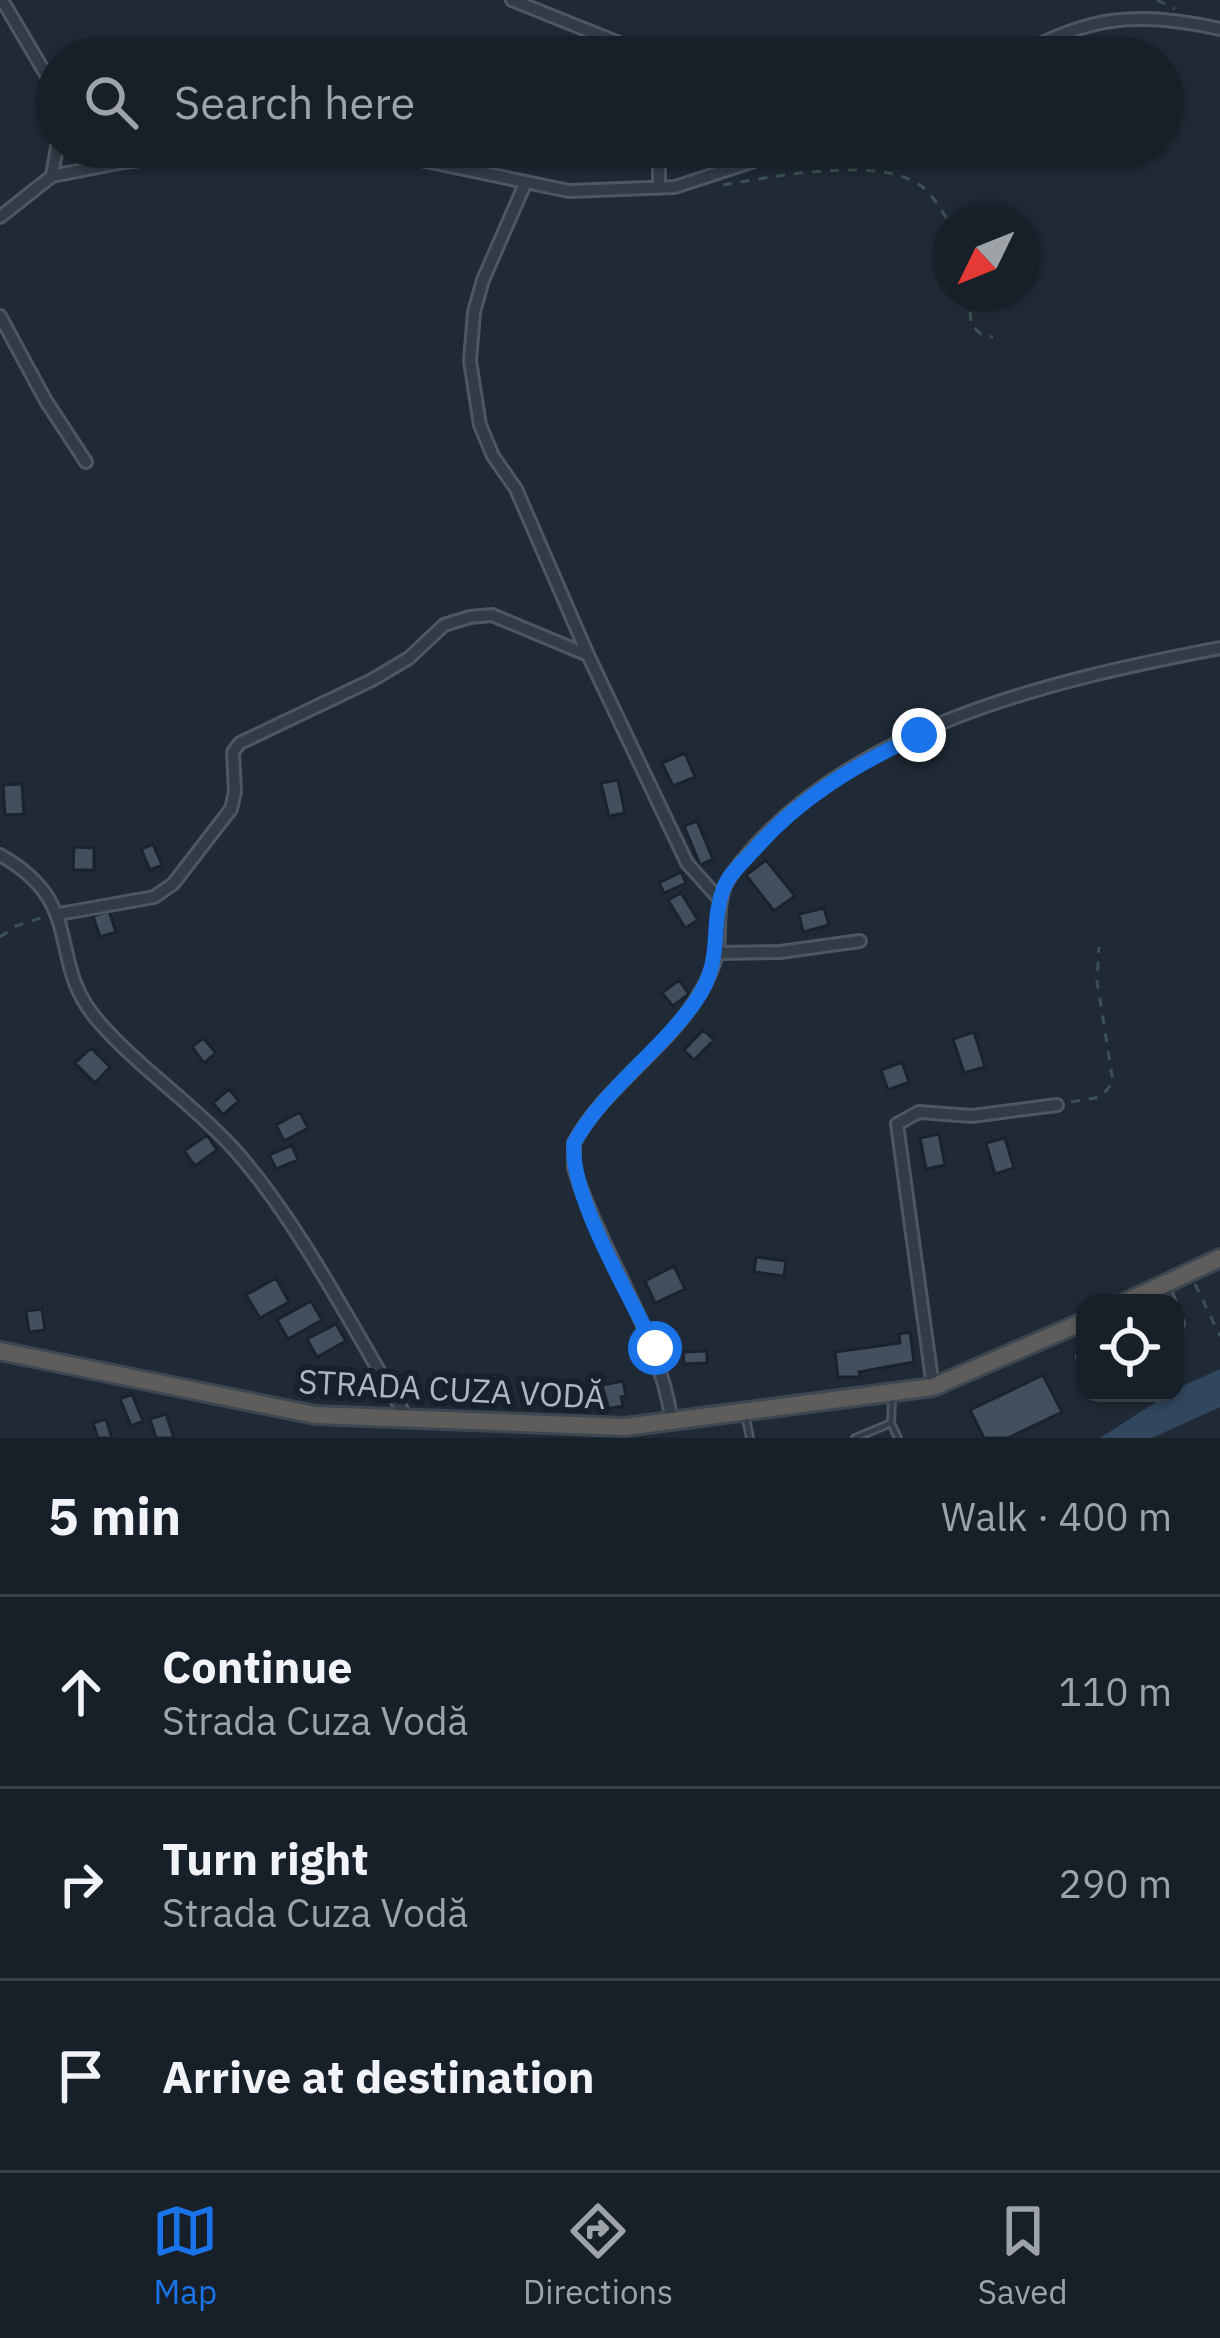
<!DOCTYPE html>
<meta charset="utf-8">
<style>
:root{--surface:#172028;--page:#242d34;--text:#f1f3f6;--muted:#9ea3a8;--line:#363e45;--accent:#1a73e8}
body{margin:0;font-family:"IBM Plex Sans",sans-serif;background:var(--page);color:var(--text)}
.controls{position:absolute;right:36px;bottom:36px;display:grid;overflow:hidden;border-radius:24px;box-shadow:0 3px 9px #0004}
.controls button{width:108px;height:108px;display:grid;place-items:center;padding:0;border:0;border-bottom:3px solid var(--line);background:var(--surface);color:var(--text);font:60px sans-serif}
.compass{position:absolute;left:932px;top:204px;width:108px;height:108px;border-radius:50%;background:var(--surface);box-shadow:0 3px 9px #0004;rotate:227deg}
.stop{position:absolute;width:36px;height:36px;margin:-27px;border:9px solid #1a73e8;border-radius:50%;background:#fff}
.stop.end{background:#1a73e8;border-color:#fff;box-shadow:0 3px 12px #0008}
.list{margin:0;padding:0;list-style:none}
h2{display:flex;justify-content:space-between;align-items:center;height:156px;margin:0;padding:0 48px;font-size:51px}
h2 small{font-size:39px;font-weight:400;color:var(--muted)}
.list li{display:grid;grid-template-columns:78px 1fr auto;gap:36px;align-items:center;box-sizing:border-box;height:192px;padding:0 48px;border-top:3px solid var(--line)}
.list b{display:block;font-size:45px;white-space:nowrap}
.list p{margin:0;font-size:39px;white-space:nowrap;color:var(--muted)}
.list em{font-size:39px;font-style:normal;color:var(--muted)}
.icon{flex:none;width:66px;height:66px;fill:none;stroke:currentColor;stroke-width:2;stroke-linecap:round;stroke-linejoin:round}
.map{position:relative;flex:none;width:1220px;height:1438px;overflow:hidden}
.search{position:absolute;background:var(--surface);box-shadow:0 3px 9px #0004;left:36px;right:36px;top:36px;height:132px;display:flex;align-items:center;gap:30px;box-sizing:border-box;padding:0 42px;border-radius:66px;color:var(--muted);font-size:45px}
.sheet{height:732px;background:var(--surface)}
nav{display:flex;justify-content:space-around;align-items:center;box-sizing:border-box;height:168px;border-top:3px solid var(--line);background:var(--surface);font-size:33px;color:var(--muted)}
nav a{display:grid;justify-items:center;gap:6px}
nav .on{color:var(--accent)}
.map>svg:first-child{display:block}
</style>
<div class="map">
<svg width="1220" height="1438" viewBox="0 0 1220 1438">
<rect width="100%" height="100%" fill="#1f2a36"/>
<path fill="#31475e" d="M 1220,1369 L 1220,1407 L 1152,1438 L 1100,1438 L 1178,1388 Z"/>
<path fill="#42505e" stroke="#1a232d" stroke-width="3" d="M 685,753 L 695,777 L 673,786 L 662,763 Z
M 618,780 L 625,813 L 609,816 L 601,783 Z
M 22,784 L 24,814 L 5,815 L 3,785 Z
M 697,821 L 713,859 L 700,865 L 684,826 Z
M 153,844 L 162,865 L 150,870 L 141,849 Z
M 74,847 L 94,848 L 94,870 L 73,870 Z
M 766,860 L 795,896 L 774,911 L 746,875 Z
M 681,872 L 686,883 L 664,893 L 659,883 Z
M 681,893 L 698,920 L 685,928 L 668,900 Z
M 824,908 L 829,925 L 803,932 L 799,914 Z
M 109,911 L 116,932 L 100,937 L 93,916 Z
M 679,980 L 689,994 L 673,1006 L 662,993 Z
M 703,1030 L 714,1040 L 694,1060 L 684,1050 Z
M 974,1032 L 985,1067 L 964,1073 L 953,1039 Z
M 203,1038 L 216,1053 L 204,1063 L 192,1047 Z
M 91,1048 L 110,1067 L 95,1083 L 75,1063 Z
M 902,1062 L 909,1082 L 888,1090 L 881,1070 Z
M 229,1089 L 239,1101 L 223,1115 L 213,1103 Z
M 300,1112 L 308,1128 L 284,1141 L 276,1125 Z
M 939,1134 L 945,1165 L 926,1169 L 920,1138 Z
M 207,1135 L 217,1150 L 195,1166 L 184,1151 Z
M 1005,1138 L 1014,1168 L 995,1174 L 986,1143 Z
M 292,1145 L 298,1160 L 276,1169 L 269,1155 Z
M 756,1257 L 786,1261 L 784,1276 L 754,1272 Z
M 674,1266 L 685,1289 L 655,1303 L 645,1281 Z
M 276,1278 L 289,1302 L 260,1318 L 246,1295 Z
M 311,1301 L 322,1320 L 288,1339 L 277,1320 Z
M 42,1309 L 45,1330 L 29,1332 L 26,1311 Z
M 336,1324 L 346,1341 L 317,1357 L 307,1339 Z
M 910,1332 L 914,1362 L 859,1372 L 860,1377 L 838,1377 L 835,1352 L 900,1343 L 899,1334 Z
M 707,1351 L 707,1363 L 684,1364 L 683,1352 Z
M 482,1375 L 501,1375 L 501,1396 L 483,1397 Z
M 1043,1375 L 1062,1412 L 1008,1438 L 984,1438 L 970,1410 Z
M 623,1381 L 626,1396 L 621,1397 L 623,1406 L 607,1409 L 602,1385 Z
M 132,1394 L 143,1421 L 131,1426 L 120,1399 Z
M 166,1414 L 174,1438 L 156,1438 L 150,1419 Z
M 106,1419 L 112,1438 L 98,1438 L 93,1423 Z"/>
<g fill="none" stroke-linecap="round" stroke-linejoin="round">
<defs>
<path id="service" d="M 1166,1286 L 1173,1303
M 1175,1308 L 1181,1323 L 1175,1343
M 1085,1354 L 1080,1357 L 1085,1366
M 745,1414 L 750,1438
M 891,1423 L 898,1438
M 855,1438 L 891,1423 L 892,1399"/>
<path id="minor" d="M 2,0 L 57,93
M 512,0 L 619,43 L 639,57
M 1017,57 C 1087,15 1141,11 1220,29
M 110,147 L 124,162
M 358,147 L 569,191 L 675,187 L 797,147
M 659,147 L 659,188
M 52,176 L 57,147
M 525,184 L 483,280 L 474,312 L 470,361 L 480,425 L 493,456 L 516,489 L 588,655 L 687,863 L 721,901
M 0,217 L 52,176 L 124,162 L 253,147
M 0,316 L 46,401 L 86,462
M 0,855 C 89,905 44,960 99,1022 C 139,1068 192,1103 233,1148 C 299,1221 355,1333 407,1418
M 59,914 L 154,897 L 173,884 L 231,809 L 235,792 L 233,752 L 240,743 L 372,680 L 409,658 L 444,625 L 470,617 L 492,615 L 588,655
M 717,953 L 780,952 L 860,941
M 933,1387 L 897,1124 L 919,1112 L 972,1116 L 1057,1105
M 672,1422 C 659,1335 609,1265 579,1183 L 574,1168 L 574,1143 C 602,1089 667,1049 698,996 C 706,984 713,968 717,954 C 722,927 714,898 732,874 C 839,728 1052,680 1220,648"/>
<path id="trunk" d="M 1124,1303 L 1220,1258
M 0,1351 L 315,1415 L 625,1427 L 933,1387 L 1085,1321"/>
</defs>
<use href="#service" stroke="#4d5762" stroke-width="10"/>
<use href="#minor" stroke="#4d5762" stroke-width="16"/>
<use href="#trunk" stroke="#3d4751" stroke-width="22"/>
<path stroke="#3b5252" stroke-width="3" stroke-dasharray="9 9" stroke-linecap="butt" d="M 1157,0 L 1175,9
M 723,185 C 771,177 880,155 921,186 C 934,196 942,211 950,224
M 969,294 L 971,325 L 982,335 L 993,337
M 0,937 L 16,926 L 47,916
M 1071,1102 L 1101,1097 L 1113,1082 L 1097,981 L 1099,947
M 1195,1284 L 1220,1336"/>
<use href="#service" stroke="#323c47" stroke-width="4.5"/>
<use href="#minor" stroke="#323c47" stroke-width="10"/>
<use href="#trunk" stroke="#5e5d5b" stroke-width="16"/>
</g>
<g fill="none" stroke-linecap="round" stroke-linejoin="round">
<path stroke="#1a73e8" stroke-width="15" d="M 655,1348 C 631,1298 569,1195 574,1143 C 600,1094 661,1050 695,1002 C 726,958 708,927 724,887 C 730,873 743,862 753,851 C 799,798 856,764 919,735"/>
</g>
<g text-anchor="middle" stroke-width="12" stroke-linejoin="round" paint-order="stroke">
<g font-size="33" fill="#acb7c4" stroke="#18212b">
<text transform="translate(452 1389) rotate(3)" y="12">STRADA CUZA VODĂ</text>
</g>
</g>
</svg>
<div class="controls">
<button><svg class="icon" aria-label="locate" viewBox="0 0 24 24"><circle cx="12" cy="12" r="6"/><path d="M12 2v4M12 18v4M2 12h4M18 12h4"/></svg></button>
</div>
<svg class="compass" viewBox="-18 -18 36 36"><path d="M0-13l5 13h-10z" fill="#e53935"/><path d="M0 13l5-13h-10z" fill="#9ea3a8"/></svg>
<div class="stop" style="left:655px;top:1348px"></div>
<div class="stop end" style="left:919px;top:735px"></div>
<div class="search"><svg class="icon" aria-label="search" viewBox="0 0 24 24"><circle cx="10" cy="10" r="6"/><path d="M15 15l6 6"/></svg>Search here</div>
</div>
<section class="sheet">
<h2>5 min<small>Walk · 400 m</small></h2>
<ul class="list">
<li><svg class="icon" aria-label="ahead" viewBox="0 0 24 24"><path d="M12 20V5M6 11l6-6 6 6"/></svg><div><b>Continue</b><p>Strada Cuza Vodă</p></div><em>110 m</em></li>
<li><svg class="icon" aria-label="right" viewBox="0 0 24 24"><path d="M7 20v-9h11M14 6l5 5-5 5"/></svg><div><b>Turn right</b><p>Strada Cuza Vodă</p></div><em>290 m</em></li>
<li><svg class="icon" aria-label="arrive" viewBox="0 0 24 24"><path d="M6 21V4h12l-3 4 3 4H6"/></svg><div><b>Arrive at destination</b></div></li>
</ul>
</section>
<nav>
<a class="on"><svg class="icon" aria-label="map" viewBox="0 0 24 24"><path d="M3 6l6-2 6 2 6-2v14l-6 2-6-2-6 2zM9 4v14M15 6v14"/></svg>Map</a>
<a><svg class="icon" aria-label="directions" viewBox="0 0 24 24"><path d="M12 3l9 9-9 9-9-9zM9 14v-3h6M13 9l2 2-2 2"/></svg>Directions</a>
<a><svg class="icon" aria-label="saved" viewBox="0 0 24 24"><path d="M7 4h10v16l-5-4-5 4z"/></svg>Saved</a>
</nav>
